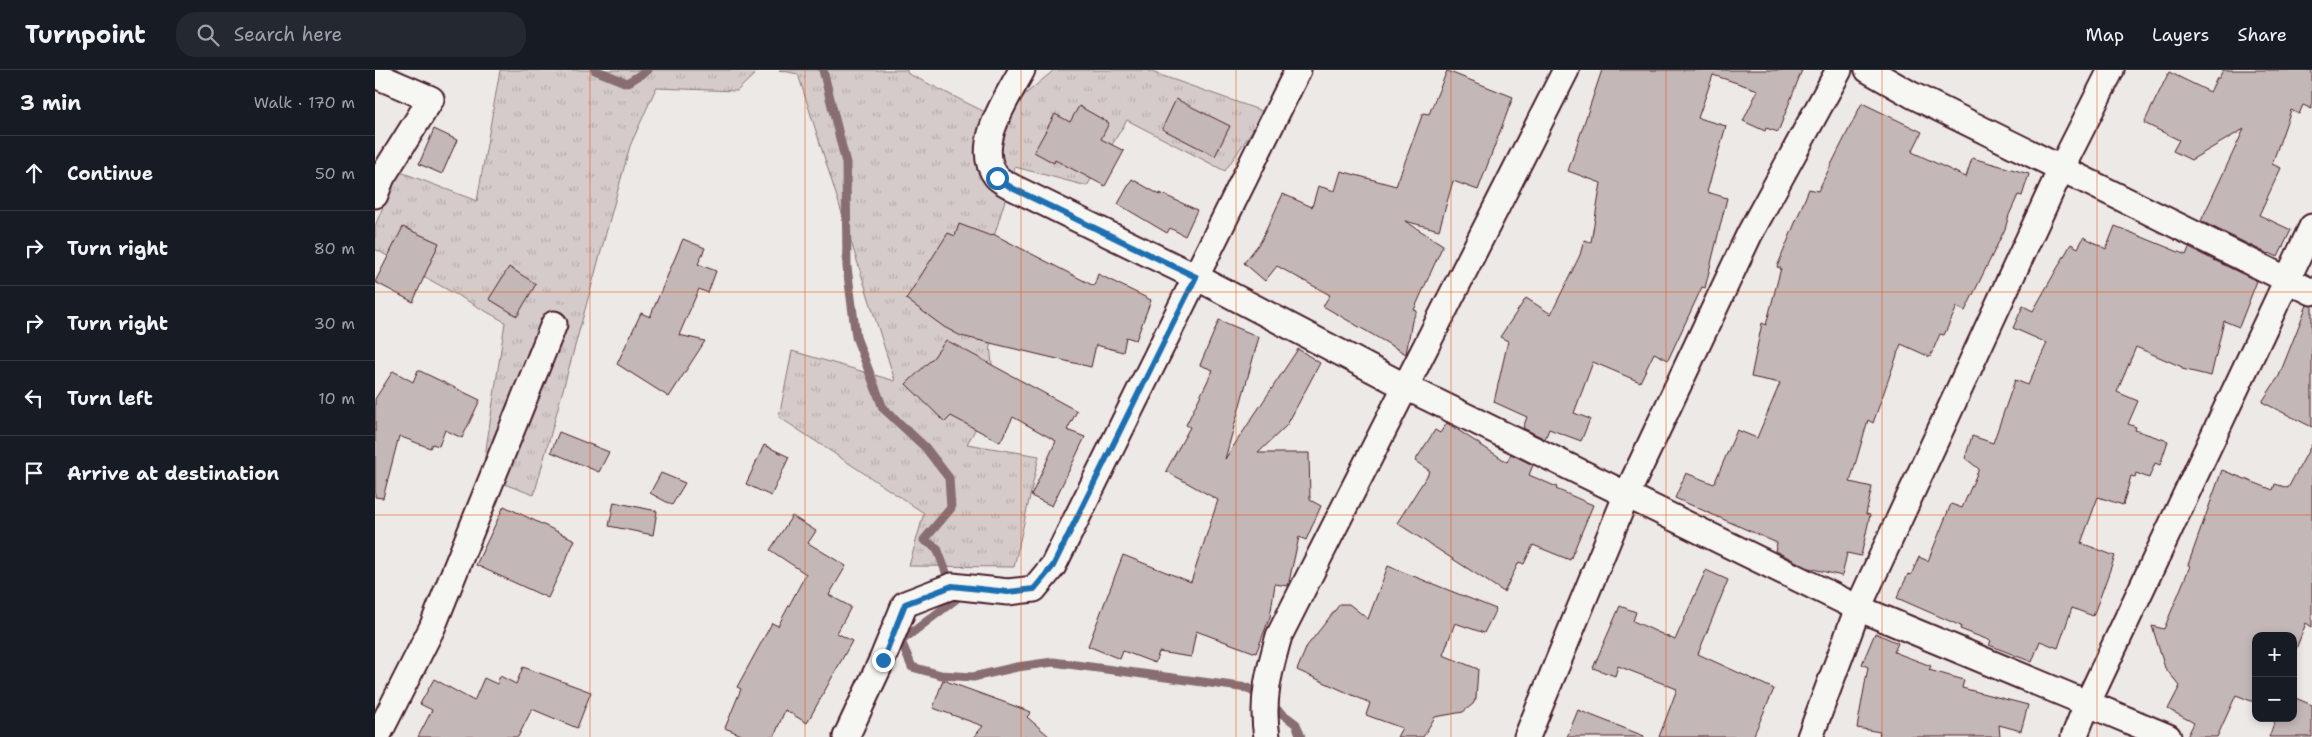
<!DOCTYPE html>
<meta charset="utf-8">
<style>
:root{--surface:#171b24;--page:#242831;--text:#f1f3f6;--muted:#9ea1a6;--line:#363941}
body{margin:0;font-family:"Shantell Sans",sans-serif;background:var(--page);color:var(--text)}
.controls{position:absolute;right:15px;bottom:15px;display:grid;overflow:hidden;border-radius:10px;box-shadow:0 2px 8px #0003}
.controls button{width:45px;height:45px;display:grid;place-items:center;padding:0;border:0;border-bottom:1px solid var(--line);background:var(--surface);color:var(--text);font:25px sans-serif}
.stop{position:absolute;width:15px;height:15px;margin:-11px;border:4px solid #1f6fb2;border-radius:50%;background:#fff}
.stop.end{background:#1f6fb2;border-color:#fff;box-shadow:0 1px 5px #0008}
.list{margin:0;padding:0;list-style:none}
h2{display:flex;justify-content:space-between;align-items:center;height:65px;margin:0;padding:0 20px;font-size:21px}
h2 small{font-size:16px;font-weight:400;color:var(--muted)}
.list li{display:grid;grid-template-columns:32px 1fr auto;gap:15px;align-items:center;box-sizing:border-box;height:75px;padding:0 20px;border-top:1px solid var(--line)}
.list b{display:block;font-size:19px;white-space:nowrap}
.list em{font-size:16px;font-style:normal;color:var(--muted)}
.icon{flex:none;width:28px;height:28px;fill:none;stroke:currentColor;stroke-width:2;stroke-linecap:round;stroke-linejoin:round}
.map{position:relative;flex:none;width:1937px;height:667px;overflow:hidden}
header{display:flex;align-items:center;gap:30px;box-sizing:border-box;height:70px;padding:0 25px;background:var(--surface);border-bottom:1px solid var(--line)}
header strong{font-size:24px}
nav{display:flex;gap:28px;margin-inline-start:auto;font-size:18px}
.search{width:350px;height:45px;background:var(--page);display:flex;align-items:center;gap:12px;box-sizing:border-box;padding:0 18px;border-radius:20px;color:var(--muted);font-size:19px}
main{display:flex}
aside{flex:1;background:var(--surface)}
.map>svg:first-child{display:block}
</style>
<header>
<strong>Turnpoint</strong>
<div class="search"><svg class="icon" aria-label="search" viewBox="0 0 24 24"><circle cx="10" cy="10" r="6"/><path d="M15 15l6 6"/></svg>Search here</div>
<nav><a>Map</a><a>Layers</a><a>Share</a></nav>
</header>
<main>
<aside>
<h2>3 min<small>Walk · 170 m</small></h2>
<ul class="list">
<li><svg class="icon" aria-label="ahead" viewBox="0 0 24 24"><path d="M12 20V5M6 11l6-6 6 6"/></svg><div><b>Continue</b></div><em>50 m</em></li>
<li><svg class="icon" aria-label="right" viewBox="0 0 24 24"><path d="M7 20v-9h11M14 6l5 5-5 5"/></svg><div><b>Turn right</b></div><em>80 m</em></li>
<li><svg class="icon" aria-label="right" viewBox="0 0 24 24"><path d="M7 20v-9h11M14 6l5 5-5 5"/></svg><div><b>Turn right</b></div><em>30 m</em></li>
<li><svg class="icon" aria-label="left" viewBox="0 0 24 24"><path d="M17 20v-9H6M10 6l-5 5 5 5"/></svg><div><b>Turn left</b></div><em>10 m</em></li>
<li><svg class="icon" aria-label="arrive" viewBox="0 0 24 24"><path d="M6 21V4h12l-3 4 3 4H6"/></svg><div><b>Arrive at destination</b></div></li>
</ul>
</aside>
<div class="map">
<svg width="1937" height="667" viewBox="0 0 1937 667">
<defs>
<pattern id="grass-tufts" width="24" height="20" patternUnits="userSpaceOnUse" patternTransform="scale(1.25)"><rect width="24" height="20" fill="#d4cbca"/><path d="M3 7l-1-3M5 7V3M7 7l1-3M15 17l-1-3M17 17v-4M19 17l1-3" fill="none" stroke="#b8aeae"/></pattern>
</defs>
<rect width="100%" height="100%" fill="#ece9e6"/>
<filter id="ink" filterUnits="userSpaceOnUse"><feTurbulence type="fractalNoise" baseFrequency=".02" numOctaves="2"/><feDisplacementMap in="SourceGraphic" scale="10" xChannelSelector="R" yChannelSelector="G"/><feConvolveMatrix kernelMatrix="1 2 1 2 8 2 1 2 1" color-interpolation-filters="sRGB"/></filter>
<g filter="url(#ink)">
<path fill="url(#grass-tufts)" stroke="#8f757a" d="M 125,0 L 384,0 L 362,21 L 281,18 L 255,76 L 159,425 L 107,406 L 130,252 L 0,179 L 0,156 L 23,101 L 102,131 Z
M 404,0 L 532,0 L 532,3 L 622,48 L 679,0 L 771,0 L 890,42 L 850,101 L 752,50 L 712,116 L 640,97 L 608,203 L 620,325 L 592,374 L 664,386 L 639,497 L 534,496 L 549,443 L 404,347 L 417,281 L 520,311 L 423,4 Z"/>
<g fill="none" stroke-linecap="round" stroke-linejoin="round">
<path stroke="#886e73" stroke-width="9" d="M 220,0 L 252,13 L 273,0
M 448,0 L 471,93 L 472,197 L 481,267 L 508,338 L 550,377 L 574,408 L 576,438 L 549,470 L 562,478 L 581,529 L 526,571 L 537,597 L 566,605 L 598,607 L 642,597 L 678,592 L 873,618 L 921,654 L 926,667"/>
</g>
<path fill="#c4b7b7" stroke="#4a1f2b" d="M 1227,0 L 1427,0 L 1403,62 L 1391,58 L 1390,61 L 1368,51 L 1383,20 L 1338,5 L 1323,48 L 1351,56 L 1332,122 L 1352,128 L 1330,218 L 1327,217 L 1293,290 L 1279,283 L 1265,312 L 1218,292 L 1199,343 L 1215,349 L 1206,371 L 1174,359 L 1170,369 L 1148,358 L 1152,347 L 1119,332 L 1133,271 L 1125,267 L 1151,228 L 1176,244 L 1205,185 L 1209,170 L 1216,172 L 1226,113 L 1193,101 Z
M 1848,0 L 1937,0 L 1937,39 L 1928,35 L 1924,44 L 1916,40 L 1897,94 L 1906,98 L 1884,145 L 1916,160 L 1903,187 L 1894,183 L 1893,184 L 1826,151 L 1869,59 L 1816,90 L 1798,81 L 1804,70 L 1769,53 L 1794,2 L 1835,22 L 1842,8 L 1844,8 Z
M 1072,1 L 1138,27 L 1103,120 L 1078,111 L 1064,160 L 1030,151 L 1068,175 L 1039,240 L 1042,241 L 1037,251 L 1031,284 L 948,236 L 955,225 L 902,196 L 890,211 L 869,193 L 886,171 L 908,124 L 937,137 L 943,116 L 960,121 L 966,101 L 1021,116 L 1048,43 L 1054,44 Z
M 801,29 L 855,56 L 840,86 L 787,59 Z
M 1487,33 L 1547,62 L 1537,82 L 1591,107 L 1597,88 L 1654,104 L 1647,126 L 1643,125 L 1634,145 L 1630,159 L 1590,241 L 1582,237 L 1569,265 L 1565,264 L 1555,287 L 1526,274 L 1498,353 L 1493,350 L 1475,412 L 1497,417 L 1491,444 L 1495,445 L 1486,486 L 1472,483 L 1467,506 L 1434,498 L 1400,481 L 1402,473 L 1300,428 L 1311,403 L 1339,414 L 1362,360 L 1382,368 L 1405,313 L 1376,307 L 1387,253 L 1391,255 L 1406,198 L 1402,197 L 1434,119 L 1443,121 Z
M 704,36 L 734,53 L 726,69 L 749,81 L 730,116 L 680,90 L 679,93 L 659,82 L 680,44 L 695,52 Z
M 59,59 L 82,70 L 67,104 L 44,94 Z
M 757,109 L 785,125 L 785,123 L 822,140 L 810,166 L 795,158 L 792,163 L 743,134 Z
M 584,154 L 616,166 L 618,164 L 719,216 L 723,204 L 776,230 L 761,270 L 751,267 L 748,282 L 721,275 L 716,297 L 586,266 L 569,257 L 531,229 L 573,163 L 580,166 Z
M 1740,156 L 1811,185 L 1814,178 L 1882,211 L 1864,257 L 1849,251 L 1836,306 L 1807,299 L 1807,297 L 1761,277 L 1742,322 L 1763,331 L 1753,354 L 1761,357 L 1760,360 L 1793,371 L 1785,395 L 1780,393 L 1774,408 L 1761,403 L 1760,407 L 1756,406 L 1748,435 L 1723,427 L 1706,473 L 1740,486 L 1727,522 L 1718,546 L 1697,538 L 1683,578 L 1665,571 L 1657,592 L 1614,575 L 1616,571 L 1585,559 L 1586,556 L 1522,528 L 1533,504 L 1536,505 L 1544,487 L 1553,491 L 1576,434 L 1587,438 L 1604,399 L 1590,388 L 1597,366 L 1618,373 L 1640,310 L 1653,315 L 1672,273 L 1638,258 L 1648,236 L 1658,241 L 1696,174 L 1703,178 L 1709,167 L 1731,179 Z
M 28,157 L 64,173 L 38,232 L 0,212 Z
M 308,169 L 330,178 L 323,194 L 341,201 L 333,223 L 324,219 L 304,265 L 330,271 L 294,327 L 242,294 L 266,243 L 275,247 Z
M 134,197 L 161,214 L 142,246 L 114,229 Z
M 1932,235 L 1937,236 L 1937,357 L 1887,332 L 1904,306 Z
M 844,250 L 884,267 L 850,389 L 923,279 L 945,293 L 912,355 L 883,383 L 934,383 L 935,430 L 946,436 L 931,470 L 924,467 L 913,516 L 900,514 L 895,547 L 881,583 L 821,561 L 816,587 L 784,582 L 780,593 L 748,581 L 745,589 L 713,576 L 748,485 L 816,512 L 843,430 L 791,401 L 815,357 L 811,355 L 838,300 L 825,295 Z
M 571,270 L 702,341 L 692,360 L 710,367 L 677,436 L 656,426 L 681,371 L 638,347 L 625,372 L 576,346 L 570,352 L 531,314 L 558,288 Z
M 43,300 L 105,330 L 87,368 L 70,360 L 64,376 L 57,374 L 55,378 L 24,366 L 8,428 L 0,427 L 0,329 L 18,301 L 38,312 Z
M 1072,353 L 1132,392 L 1136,384 L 1158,395 L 1154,405 L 1182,417 L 1181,419 L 1218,435 L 1195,490 L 1158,475 L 1149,494 L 1144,492 L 1129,522 L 1022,453 L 1055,401 L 1040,391 L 1060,360 L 1065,363 Z
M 184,362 L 234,382 L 224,402 L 176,382 Z
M 1937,374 L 1937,557 L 1931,553 L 1918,587 L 1918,566 L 1881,566 L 1881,633 L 1861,625 L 1842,667 L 1812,667 L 1819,653 L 1793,639 L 1805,616 L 1790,598 L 1777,556 L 1789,559 L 1815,496 L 1813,495 L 1847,400 L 1898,420 L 1900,414 L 1913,418 Z
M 389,375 L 414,387 L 396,426 L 371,414 Z
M 286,403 L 310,413 L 297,435 L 275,423 Z
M 239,432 L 282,441 L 278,465 L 234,456 Z
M 129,436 L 200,470 L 173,528 L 101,495 Z
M 417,446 L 441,461 L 433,473 L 471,496 L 454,525 L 476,537 L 462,563 L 477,571 L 432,653 L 410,640 L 399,667 L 371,667 L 350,658 L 366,619 L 362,617 L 397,553 L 403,556 L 431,504 L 395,480 Z
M 1013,496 L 1121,539 L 1109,563 L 1080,553 L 1068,585 L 1103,599 L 1101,628 L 1098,634 L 1088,642 L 1060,647 L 1048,667 L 1022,667 L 1027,658 L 991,645 L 995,633 L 922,600 L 932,576 L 965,534 L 974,534 L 993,549 Z
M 1331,500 L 1353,510 L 1323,584 L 1399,619 L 1378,667 L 1284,667 L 1302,619 L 1243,596 L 1240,606 L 1218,598 L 1245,536 L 1261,542 L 1258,551 L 1300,570 Z
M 1500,563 L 1523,573 L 1519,582 L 1556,596 L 1554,600 L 1589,610 L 1587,618 L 1653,635 L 1646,661 L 1624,655 L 1625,667 L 1504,667 L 1505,662 L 1482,658 L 1493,597 L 1487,594 Z
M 148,597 L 216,622 L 202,658 L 157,639 L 143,667 L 43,667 L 57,640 L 45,634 L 59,609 L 99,631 L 109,608 L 122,614 L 125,606 L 141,614 Z
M 568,610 L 656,642 L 652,647 L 675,667 L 599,667 L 608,656 L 558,638 Z
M 1918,627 L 1937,635 L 1937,667 L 1894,667 L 1901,648 L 1918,648 Z
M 1203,640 L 1269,666 L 1269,667 L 1192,667 Z"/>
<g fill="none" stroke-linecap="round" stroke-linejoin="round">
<defs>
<path id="minor" d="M 647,0 C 632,28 598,76 621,106 C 625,111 632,114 637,117 L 821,207 L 1031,317 L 1483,538 L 1793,667
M 1493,0 L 1537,25 L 1937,222
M 0,5 L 56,29 L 7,107 L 0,125
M 2,667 L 57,558 L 179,254
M 471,667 L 507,590 L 530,534 L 577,516 L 633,522 L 659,519 L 678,496 L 923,0
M 892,667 C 886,631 894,601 904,566 L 1191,0
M 1152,667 L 1252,424 L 1374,165 L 1464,0
M 1435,667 L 1483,538 L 1687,97 L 1736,0
M 1699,667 L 1713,632 L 1937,157"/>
</defs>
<use href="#minor" stroke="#4a1f2b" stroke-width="29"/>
<use href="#minor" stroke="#f6f6f2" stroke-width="25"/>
</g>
</g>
<g fill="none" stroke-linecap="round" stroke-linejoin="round" filter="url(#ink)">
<path stroke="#1f6fb2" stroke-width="6" d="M 508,590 L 530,534 L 577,516 L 633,522 L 659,519 L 678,496 L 821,207 L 637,118 L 622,108"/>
</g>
<path fill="none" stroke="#e0560e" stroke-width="1" stroke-opacity="0.55" d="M 215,0 L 215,667M 430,0 L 430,667M 646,0 L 646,667M 861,0 L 861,667M 1076,0 L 1076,667M 1291,0 L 1291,667M 1507,0 L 1507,667M 1722,0 L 1722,667M 0,222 L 1937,222M 0,445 L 1937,445"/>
</svg>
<div class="controls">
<button>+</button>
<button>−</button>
</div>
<div class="stop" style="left:622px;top:108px"></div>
<div class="stop end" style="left:508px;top:590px"></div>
</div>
</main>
